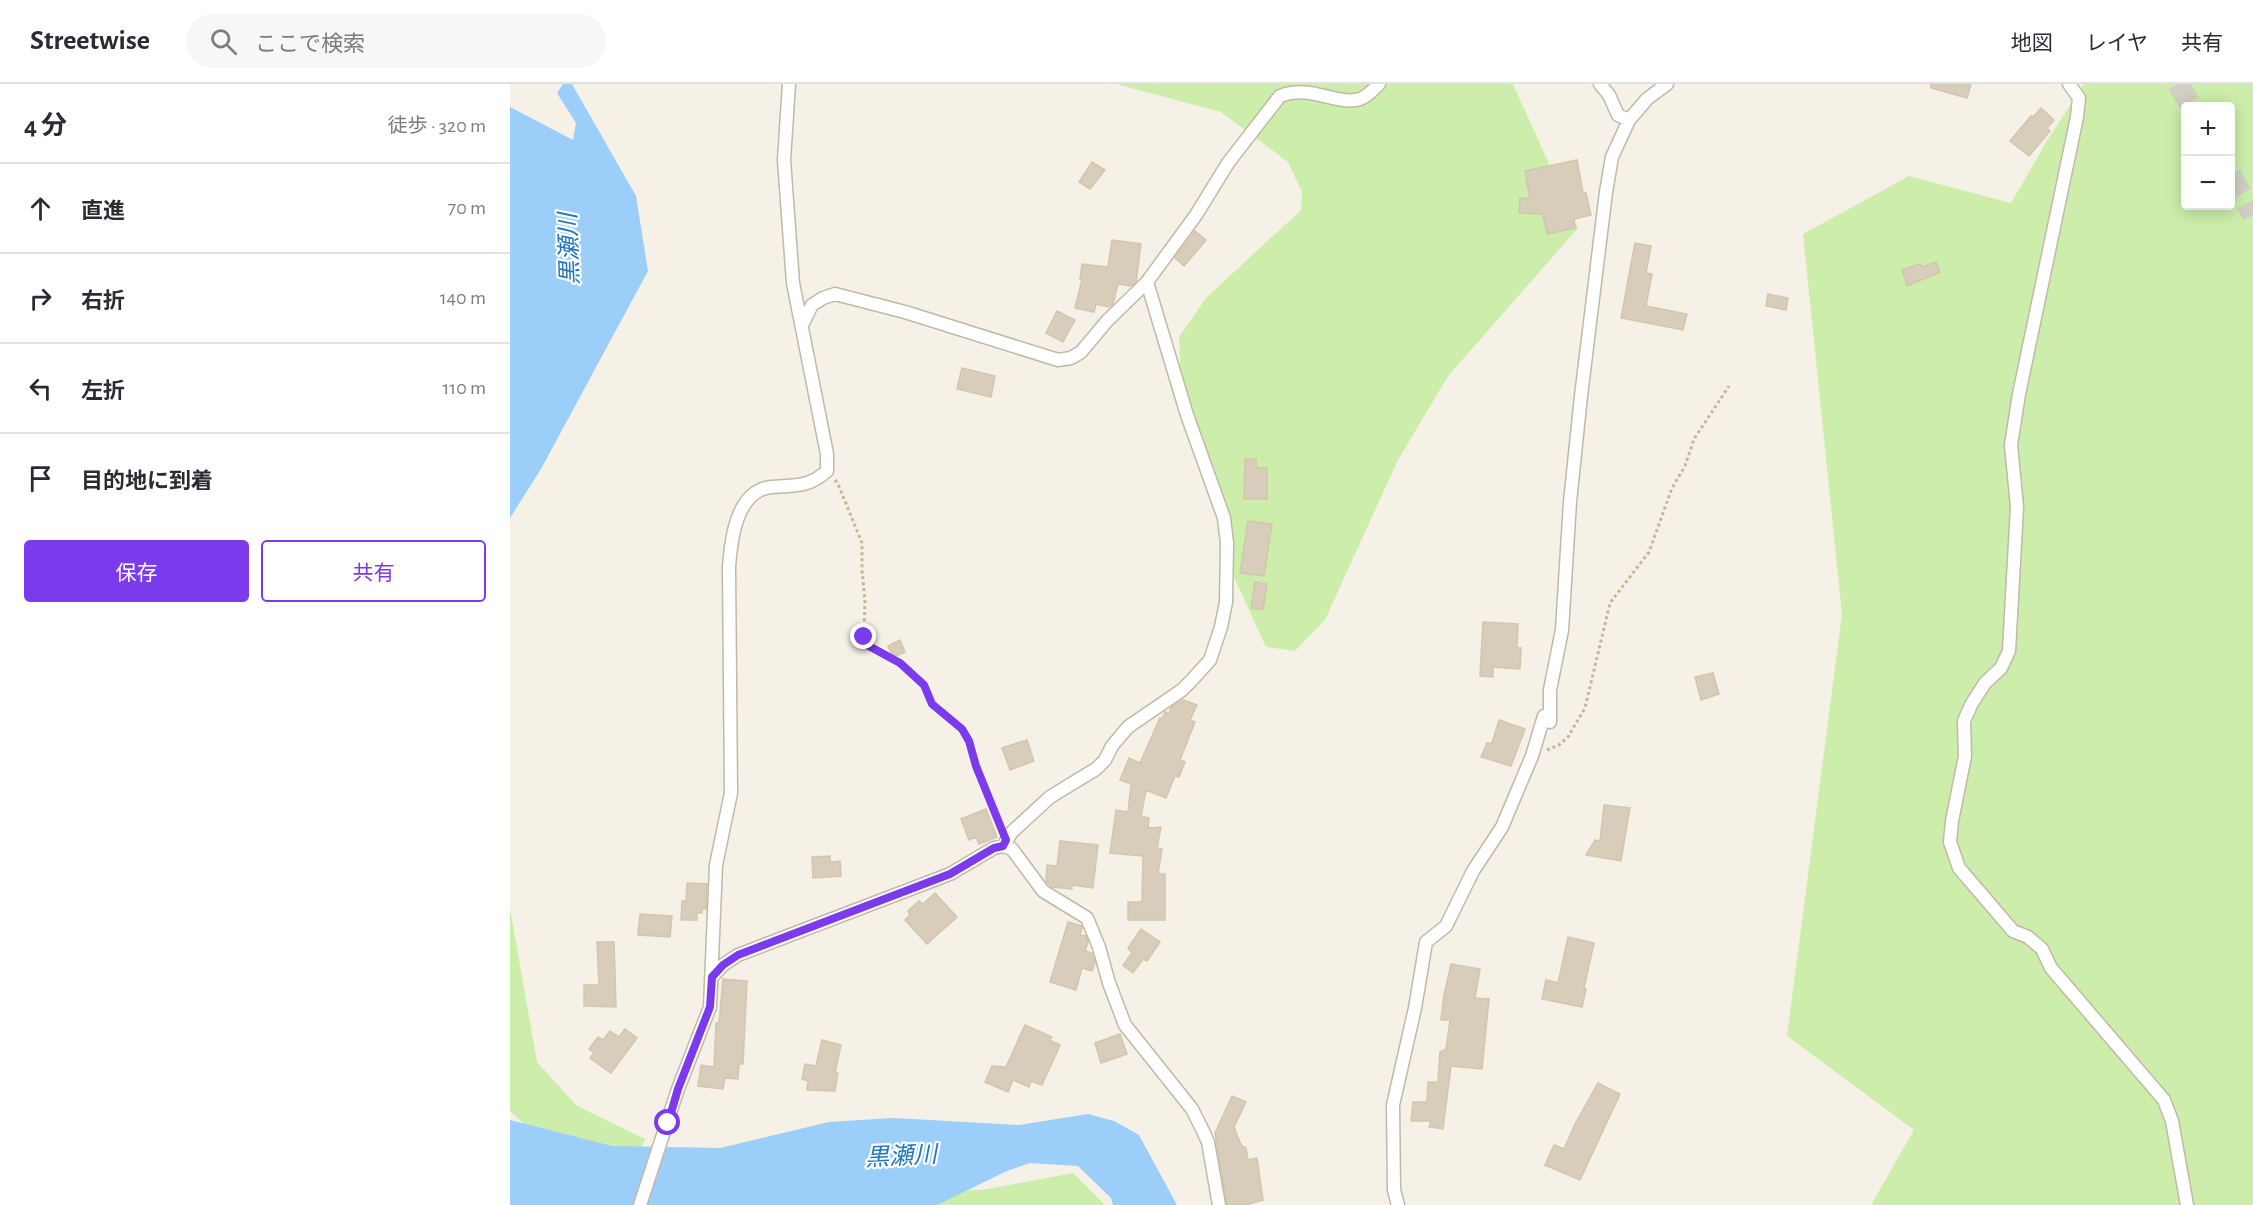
<!DOCTYPE html>
<html lang="ja">
<meta charset="utf-8">
<style>
:root{--surface:#fff;--page:#f7f7f7;--text:#2b2b33;--muted:#7c7c81;--line:#e1e1e2;--accent:#7c3aed}
body{margin:0;font-family:"Alegreya Sans","Noto Sans JP",sans-serif;background:var(--page);color:var(--text)}
.controls{position:absolute;right:18px;top:18px;display:grid;overflow:hidden;border-radius:6px;box-shadow:0 3px 15px #0003}
.controls button{width:54px;height:54px;display:grid;place-items:center;padding:0;border:0;border-bottom:2px solid var(--line);background:var(--surface);color:var(--text);font:30px sans-serif}
.stop{position:absolute;width:18px;height:18px;margin:-14px;border:4px solid #7c3aed;border-radius:50%;background:#fff}
.stop.end{background:#7c3aed;border-color:#fff;box-shadow:0 2px 6px #0008}
.list{margin:0;padding:0;list-style:none}
h2{display:flex;justify-content:space-between;align-items:center;height:78px;margin:0;padding:0 24px;font-size:26px}
h2 small{font-size:20px;font-weight:400;color:var(--muted)}
.list li{display:grid;grid-template-columns:39px 1fr auto;gap:18px;align-items:center;box-sizing:border-box;height:90px;padding:0 24px;border-top:2px solid var(--line)}
.list b{display:block;font-size:22px;white-space:nowrap}
.list em{font-size:20px;font-style:normal;color:var(--muted)}
.actions{display:flex;gap:12px;padding:18px 24px}
.actions a{flex:1;padding:14px 0;border:2px solid var(--accent);border-radius:6px;text-align:center;font-size:21px;color:var(--accent)}
.actions .main{background:var(--accent);color:#fff}
.icon{flex:none;width:33px;height:33px;fill:none;stroke:currentColor;stroke-width:2;stroke-linecap:round;stroke-linejoin:round}
.map{position:relative;flex:none;width:1743px;height:1121px;overflow:hidden}
header{display:flex;align-items:center;gap:36px;box-sizing:border-box;height:84px;padding:0 30px;background:var(--surface);border-bottom:2px solid var(--line)}
header strong{font-size:28px}
nav{display:flex;gap:33px;margin-inline-start:auto;font-size:21px}
.search{width:420px;height:54px;background:var(--page);display:flex;align-items:center;gap:15px;box-sizing:border-box;padding:0 21px;border-radius:33px;color:var(--muted);font-size:22px}
main{display:flex}
aside{flex:1;background:var(--surface)}
.map>svg:first-child{display:block}
</style>
<header>
<strong>Streetwise</strong>
<div class="search"><svg class="icon" aria-label="search" viewBox="0 0 24 24"><circle cx="10" cy="10" r="6"/><path d="M15 15l6 6"/></svg>ここで検索</div>
<nav><a>地図</a><a>レイヤ</a><a>共有</a></nav>
</header>
<main>
<aside>
<h2>4 分<small>徒歩 · 320 m</small></h2>
<ul class="list">
<li><svg class="icon" aria-label="ahead" viewBox="0 0 24 24"><path d="M12 20V5M6 11l6-6 6 6"/></svg><div><b>直進</b></div><em>70 m</em></li>
<li><svg class="icon" aria-label="right" viewBox="0 0 24 24"><path d="M7 20v-9h11M14 6l5 5-5 5"/></svg><div><b>右折</b></div><em>140 m</em></li>
<li><svg class="icon" aria-label="left" viewBox="0 0 24 24"><path d="M17 20v-9H6M10 6l-5 5 5 5"/></svg><div><b>左折</b></div><em>110 m</em></li>
<li><svg class="icon" aria-label="arrive" viewBox="0 0 24 24"><path d="M6 21V4h12l-3 4 3 4H6"/></svg><div><b>目的地に到着</b></div></li>
</ul>
<div class="actions"><a class="main">保存</a><a>共有</a></div>
</aside>
<div class="map">
<svg width="1743" height="1121" viewBox="0 0 1743 1121">
<rect width="100%" height="100%" fill="#f5f1e6"/>
<path fill="#cea" fill-rule="evenodd" d="M 606,0 L 1003,0 L 1068,144 L 938,292 L 887,378 L 815,536 L 785,567 L 756,563 L 722,489 L 671,297 L 669,253 L 696,214 L 791,126 L 792,108 L 778,78 L 711,28 Z
M 1574,0 L 1743,0 L 1743,1121 L 1361,1121 L 1404,1046 L 1277,952 L 1332,530 L 1293,150 L 1399,92 L 1501,119 L 1538,55 ZM 1676,22 L 1720,22 L 1720,122 L 1676,122 Z
M 0,824 L 27,978 L 67,1022 L 135,1055 L 124,1081 L 13,1039 L 0,1027 Z
M 563,1089 L 595,1121 L 311,1121 L 378,1105 L 472,1106 Z"/>
<path fill="#9bcef8" d="M 53,0 L 62,0 L 126,112 L 138,187 L 31,385 L 0,434 L 0,23 L 63,56 L 66,39 L 47,9 Z
M 578,1030 L 604,1037 L 629,1051 L 667,1121 L 603,1121 L 601,1114 L 568,1082 L 520,1079 L 497,1087 L 427,1121 L 0,1121 L 0,1036 L 102,1062 L 210,1064 L 319,1038 L 384,1034 L 509,1041 Z"/>
<path fill="#d8cdba" stroke="#d3c6ac" stroke-width="1.5" d="M 1421,0 L 1461,0 L 1457,14 L 1421,4 Z
M 1531,24 L 1544,36 L 1537,44 L 1540,47 L 1519,72 L 1500,57 L 1521,32 L 1523,33 Z
M 1067,76 L 1073,109 L 1076,109 L 1081,131 L 1064,135 L 1065,144 L 1037,150 L 1033,130 L 1009,129 L 1010,114 L 1020,115 L 1015,87 Z
M 582,78 L 595,86 L 580,105 L 569,98 Z
M 685,147 L 696,156 L 674,182 L 665,174 Z
M 602,156 L 631,160 L 626,198 L 621,202 L 608,200 L 603,220 L 599,223 L 586,220 L 584,228 L 565,224 L 572,195 L 570,195 L 572,180 L 598,183 Z
M 1125,159 L 1141,162 L 1136,189 L 1142,190 L 1136,222 L 1177,230 L 1173,246 L 1111,234 Z
M 1426,178 L 1430,188 L 1397,202 L 1392,186 L 1410,180 L 1412,183 Z
M 1258,210 L 1278,214 L 1276,226 L 1256,222 Z
M 547,227 L 565,236 L 553,258 L 536,249 Z
M 452,284 L 485,292 L 481,313 L 447,305 Z
M 735,375 L 746,375 L 746,384 L 757,384 L 757,415 L 734,415 Z
M 738,437 L 762,440 L 754,492 L 730,489 Z
M 745,498 L 757,500 L 753,526 L 741,524 Z
M 973,538 L 1008,540 L 1007,564 L 1011,564 L 1010,585 L 983,583 L 983,593 L 970,592 Z
M 390,556 L 395,568 L 383,573 L 378,562 Z
M 1203,589 L 1209,610 L 1191,616 L 1185,593 Z
M 673,616 L 687,621 L 680,636 L 685,638 L 670,676 L 675,678 L 669,693 L 665,692 L 656,714 L 636,706 L 631,732 L 639,734 L 638,744 L 651,743 L 647,764 L 652,765 L 648,790 L 655,790 L 655,836 L 618,836 L 618,818 L 632,818 L 633,772 L 600,769 L 606,726 L 618,728 L 621,700 L 610,696 L 619,674 L 630,679 L 650,634 L 652,635 L 655,628 L 659,629 L 661,623 Z
M 989,636 L 1015,645 L 1001,682 L 971,673 L 977,659 L 982,659 Z
M 517,656 L 524,677 L 500,686 L 492,664 Z
M 1094,721 L 1120,724 L 1111,777 L 1076,771 L 1085,756 L 1090,757 Z
M 476,725 L 487,753 L 469,760 L 466,753 L 459,756 L 451,735 Z
M 550,757 L 588,761 L 583,804 L 562,801 L 562,805 L 542,803 L 536,797 L 537,781 L 547,782 Z
M 320,772 L 320,778 L 330,777 L 331,792 L 303,794 L 302,773 Z
M 177,799 L 197,800 L 196,825 L 192,825 L 192,829 L 187,829 L 187,836 L 171,836 L 172,817 L 176,817 Z
M 425,809 L 447,833 L 417,860 L 395,836 L 400,831 L 398,827 L 409,817 L 413,820 Z
M 130,830 L 162,832 L 160,853 L 128,851 Z
M 558,838 L 572,842 L 570,851 L 576,852 L 578,858 L 575,867 L 582,869 L 585,878 L 582,887 L 572,884 L 566,906 L 540,898 Z
M 631,845 L 650,858 L 637,877 L 633,875 L 623,889 L 613,881 L 622,869 L 618,864 Z
M 1058,853 L 1084,859 L 1074,904 L 1076,905 L 1072,923 L 1032,915 L 1036,896 L 1048,899 Z
M 87,858 L 104,858 L 106,923 L 74,922 L 74,901 L 89,901 Z
M 941,880 L 970,885 L 965,914 L 979,915 L 972,985 L 941,982 L 933,1045 L 919,1043 L 921,1037 L 901,1037 L 903,1018 L 917,1018 L 918,998 L 928,998 L 930,968 L 936,965 L 940,936 L 931,936 L 934,911 Z
M 213,895 L 237,897 L 233,980 L 229,980 L 228,995 L 215,994 L 213,1005 L 188,1002 L 191,981 L 204,983 L 206,939 L 209,939 Z
M 515,941 L 542,953 L 539,956 L 550,961 L 532,1001 L 521,997 L 519,1003 L 503,996 L 498,1008 L 475,998 L 482,982 L 496,983 Z
M 115,945 L 127,954 L 101,989 L 80,974 L 84,969 L 79,965 L 88,953 L 93,956 L 100,947 L 109,953 Z
M 610,950 L 617,970 L 591,979 L 585,959 Z
M 312,956 L 331,961 L 325,989 L 328,989 L 325,1007 L 297,1006 L 298,997 L 292,995 L 295,980 L 306,982 Z
M 1088,999 L 1110,1010 L 1070,1096 L 1035,1081 L 1044,1061 L 1054,1065 L 1065,1040 Z
M 722,1012 L 736,1018 L 724,1043 L 731,1061 L 736,1064 L 738,1076 L 747,1074 L 753,1116 L 736,1121 L 717,1121 L 705,1049 Z"/>
<g fill="none" stroke-linecap="round" stroke-linejoin="round">
<path stroke="#d2cec2" stroke-width="22" stroke-dasharray="22 11" stroke-linecap="butt" d="M 1668,0 L 1681,22
M 1720,91 L 1743,131"/>
<defs>
<path id="minor" d="M 1090,0 L 1099,11 L 1108,31 L 1119,36
M 1559,0 L 1569,14 L 1567,33 L 1509,310 L 1501,361 L 1507,423 L 1499,567 L 1491,584 L 1475,599 L 1461,621 L 1454,637 L 1455,672 L 1442,737 L 1440,758 L 1449,784 L 1503,847 L 1518,853 L 1532,865 L 1541,884 L 1654,1016 L 1662,1037 L 1677,1121
M 292,241 L 302,221 L 313,214 L 325,210 L 395,228 L 548,276 L 561,274 L 571,268 L 597,237 L 637,198 L 686,131 L 718,79 L 770,12 C 802,0 826,22 850,15 C 858,12 863,6 869,0
M 493,762 L 502,748 L 540,713 L 586,685 L 595,676 L 602,662 L 618,643 L 672,606 L 681,597 L 700,576 L 711,543 L 716,518 L 717,459 L 714,434 L 677,331 L 637,198
M 202,893 L 213,881 L 228,871 L 440,790 L 484,764 L 493,762 L 502,765 L 533,807 L 577,834 L 589,863 L 599,899 L 615,941 L 682,1025 L 693,1047 L 698,1058 L 709,1121
M 130,1121 L 168,1005 L 200,923 L 206,781 L 221,709 L 219,483 C 221,456 226,407 261,403 C 284,401 298,404 317,387 L 317,370 L 283,199 L 274,76 L 279,0
M 888,1121 L 884,1106 L 883,1021 L 905,924 L 916,858 L 936,842 L 963,787 L 992,743 L 1022,672 L 1034,632 L 1040,638 L 1040,606 L 1052,546 L 1060,418 L 1071,312 L 1096,108 L 1102,73 L 1119,36 L 1137,15 L 1157,0"/>
</defs>
<use href="#minor" stroke="#c1b9a7" stroke-width="15"/>
<path stroke="#c5b697" stroke-width="3" stroke-dasharray="3 3" stroke-linecap="butt" d="M 325,396 L 328,400 L 352,459 L 352,486 L 355,516 L 354,553 L 357,561 L 390,579 L 414,601 L 422,620 L 452,645 L 459,657 L 490,744
M 1037,666 L 1049,661 L 1058,653 L 1075,624 L 1100,519 L 1139,468 L 1162,404 L 1175,382 L 1184,355 L 1219,302"/>
<use href="#minor" stroke="#fff" stroke-width="12"/>
</g>
<g fill="none" stroke-linecap="round" stroke-linejoin="round">
<path stroke="#7c3aed" stroke-width="8" d="M 158,1039 L 168,1005 L 200,923 L 202,893 L 213,881 L 228,871 L 440,790 L 484,764 L 493,762 L 496,756 L 466,682 L 459,657 L 452,645 L 422,620 L 414,601 L 390,579 L 357,561 L 354,553"/>
</g>
<g text-anchor="middle" stroke-width="4.5" stroke-linejoin="round" paint-order="stroke">
<g font-size="24" font-style="italic" fill="#2177c0" stroke="#fff">
<text transform="translate(59 165) rotate(-92)" y="8">黒瀬川</text>
<text transform="translate(391 1072) rotate(-3)" y="8">黒瀬川</text>
</g>
</g>
</svg>
<div class="controls">
<button>+</button>
<button>−</button>
</div>
<div class="stop" style="left:158px;top:1039px"></div>
<div class="stop end" style="left:354px;top:553px"></div>
</div>
</main>
